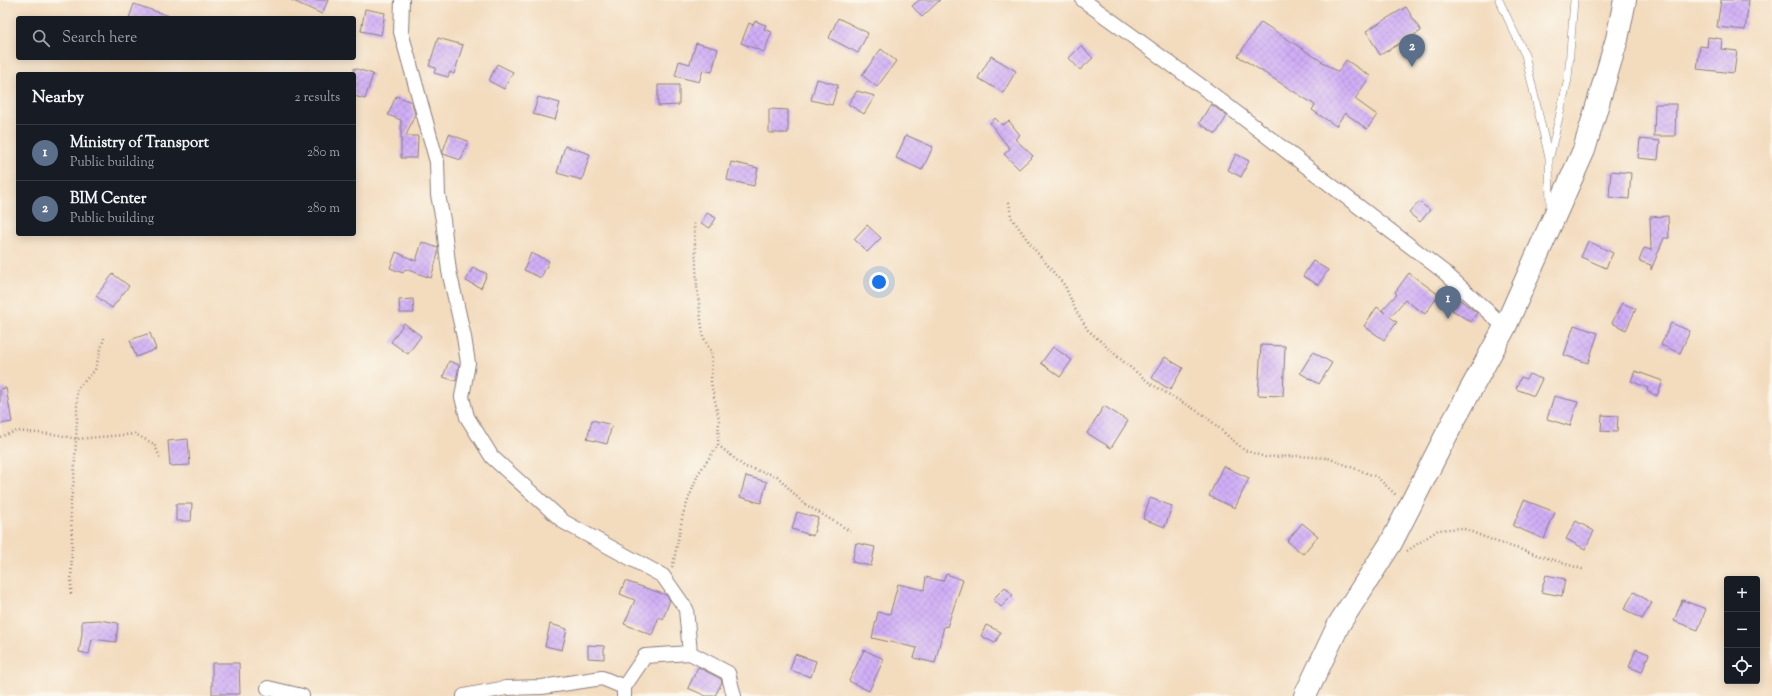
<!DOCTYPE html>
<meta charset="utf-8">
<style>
:root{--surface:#171b24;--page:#20242c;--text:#f1f3f6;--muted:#9ea1a6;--line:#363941;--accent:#d93025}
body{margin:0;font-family:"Sorts Mill Goudy",serif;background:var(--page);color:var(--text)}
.controls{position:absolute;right:12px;bottom:12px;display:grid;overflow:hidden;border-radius:4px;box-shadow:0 2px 10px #0003}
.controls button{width:36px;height:36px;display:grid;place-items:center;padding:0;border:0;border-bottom:1px solid var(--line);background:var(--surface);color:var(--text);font:20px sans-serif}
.you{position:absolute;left:879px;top:282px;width:14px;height:14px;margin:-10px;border:3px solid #fff;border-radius:50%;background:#1a73e8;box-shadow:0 0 0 6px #1a73e833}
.badge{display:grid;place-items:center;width:26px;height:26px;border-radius:50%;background:var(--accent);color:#fff;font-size:13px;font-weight:700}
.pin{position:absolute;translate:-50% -33px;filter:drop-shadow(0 1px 2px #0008)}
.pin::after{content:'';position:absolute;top:21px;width:14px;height:12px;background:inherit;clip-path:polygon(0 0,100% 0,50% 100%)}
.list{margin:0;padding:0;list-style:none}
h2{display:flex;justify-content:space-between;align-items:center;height:52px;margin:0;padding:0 16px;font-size:17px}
h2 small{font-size:13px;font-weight:400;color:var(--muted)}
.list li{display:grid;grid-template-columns:26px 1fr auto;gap:12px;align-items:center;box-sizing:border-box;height:56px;padding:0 16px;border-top:1px solid var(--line)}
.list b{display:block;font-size:15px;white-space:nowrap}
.list p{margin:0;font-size:13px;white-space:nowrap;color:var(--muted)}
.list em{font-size:13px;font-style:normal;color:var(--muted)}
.icon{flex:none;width:22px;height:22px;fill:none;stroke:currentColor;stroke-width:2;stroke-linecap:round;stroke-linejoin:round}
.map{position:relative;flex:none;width:1772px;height:696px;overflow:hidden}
.search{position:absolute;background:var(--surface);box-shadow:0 2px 10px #0003;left:16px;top:16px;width:340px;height:44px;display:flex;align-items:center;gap:10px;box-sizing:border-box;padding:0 14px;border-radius:4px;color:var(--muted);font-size:15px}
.panel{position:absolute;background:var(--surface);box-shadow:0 2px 10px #0003;left:16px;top:72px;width:340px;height:164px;border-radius:4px}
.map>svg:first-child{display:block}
</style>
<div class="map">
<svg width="1772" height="696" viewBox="0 0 1772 696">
<defs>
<pattern id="building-cross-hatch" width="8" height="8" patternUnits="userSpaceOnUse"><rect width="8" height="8" fill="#d0aef6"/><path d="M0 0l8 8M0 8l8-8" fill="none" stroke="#b295d4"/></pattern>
</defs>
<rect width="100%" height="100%" fill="#fbf7ec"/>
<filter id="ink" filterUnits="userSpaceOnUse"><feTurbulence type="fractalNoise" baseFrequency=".025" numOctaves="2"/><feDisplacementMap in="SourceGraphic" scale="8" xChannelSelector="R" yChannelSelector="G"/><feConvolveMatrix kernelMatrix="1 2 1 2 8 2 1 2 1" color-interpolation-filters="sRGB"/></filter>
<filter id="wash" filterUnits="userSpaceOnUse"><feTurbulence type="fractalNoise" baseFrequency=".012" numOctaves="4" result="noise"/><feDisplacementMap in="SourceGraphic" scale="16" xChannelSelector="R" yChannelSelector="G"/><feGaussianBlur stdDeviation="0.9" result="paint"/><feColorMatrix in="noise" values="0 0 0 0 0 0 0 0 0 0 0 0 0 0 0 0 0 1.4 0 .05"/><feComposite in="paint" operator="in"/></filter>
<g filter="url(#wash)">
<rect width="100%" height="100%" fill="#f3dbbe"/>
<g id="blocks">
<path fill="url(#building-cross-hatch)" d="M 291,0 L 328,0 L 322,14 Z
M 919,0 L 940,0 L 922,17 L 912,6 Z
M 1721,0 L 1749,0 L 1745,30 L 1717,27 Z
M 134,4 L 169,16 L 169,18 L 129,18 Z
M 1406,7 L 1421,31 L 1380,55 L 1366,31 Z
M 365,9 L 385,13 L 381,35 L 361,31 Z
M 838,18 L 868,33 L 858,53 L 829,38 Z
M 755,21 L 766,25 L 764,29 L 772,32 L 764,52 L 741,43 L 749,23 L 753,25 Z
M 1261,22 L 1338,72 L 1346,60 L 1370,76 L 1355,99 L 1377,115 L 1367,129 L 1345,113 L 1336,126 L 1312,110 L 1315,105 L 1238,56 Z
M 1708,37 L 1722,39 L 1721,49 L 1737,51 L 1734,73 L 1697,69 L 1700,46 L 1707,47 Z
M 438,38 L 463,45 L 454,74 L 450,72 L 448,77 L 434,73 L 436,68 L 429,66 Z
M 696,43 L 718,49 L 712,72 L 703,70 L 699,82 L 675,76 L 679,61 L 690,64 Z
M 1081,46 L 1093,58 L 1080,70 L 1069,58 Z
M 881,49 L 896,61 L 877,87 L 862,75 Z
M 991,56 L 1016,71 L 1003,93 L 978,78 Z
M 497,64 L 513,72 L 504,89 L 489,81 Z
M 354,68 L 373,74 L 365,99 L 354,96 Z
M 817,79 L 838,85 L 832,105 L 811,100 Z
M 658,85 L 679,85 L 679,105 L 658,106 Z
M 857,91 L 875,96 L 864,114 L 848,104 Z
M 396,96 L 412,102 L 415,114 L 406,136 L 418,136 L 417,158 L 401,158 L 401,120 L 388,115 Z
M 538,97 L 560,103 L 555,120 L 533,114 Z
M 1211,104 L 1227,116 L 1216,134 L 1199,123 Z
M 1655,104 L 1676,104 L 1675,136 L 1654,136 Z
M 769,109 L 788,110 L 788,133 L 769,133 Z
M 995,118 L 1002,125 L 1009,121 L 1020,135 L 1015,139 L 1033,156 L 1019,169 L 1004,154 L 1010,149 L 990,123 Z
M 449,134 L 468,141 L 461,160 L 443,154 L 443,151 Z
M 906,135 L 933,147 L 922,170 L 896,158 Z
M 1640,139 L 1660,141 L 1658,160 L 1638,158 Z
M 565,146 L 590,154 L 582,180 L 557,173 Z
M 1236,154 L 1249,161 L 1241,177 L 1228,170 Z
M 731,162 L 758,168 L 754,186 L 727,180 Z
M 1611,171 L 1631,173 L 1629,199 L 1609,197 Z
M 1419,202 L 1430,210 L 1420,222 L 1409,213 Z
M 707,213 L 716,218 L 710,228 L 701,223 Z
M 1668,216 L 1669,238 L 1664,238 L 1651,270 L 1651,265 L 1639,261 L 1644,248 L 1651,250 L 1650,217 Z
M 867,225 L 881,238 L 867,252 L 854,239 Z
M 1588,241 L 1613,253 L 1606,268 L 1581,257 Z
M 422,242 L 438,248 L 438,254 L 431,278 L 405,269 L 403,273 L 390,268 L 396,252 L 416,261 Z
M 531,253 L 549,261 L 541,278 L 524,270 Z
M 1313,261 L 1328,270 L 1318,285 L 1303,276 Z
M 473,267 L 487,274 L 481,288 L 466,281 Z
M 1409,273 L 1439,295 L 1425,314 L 1405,300 L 1390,317 L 1397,322 L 1384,340 L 1364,326 L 1377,307 L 1385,313 L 1382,310 L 1397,294 L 1395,292 Z
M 113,274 L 129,286 L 112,308 L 96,296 Z
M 413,299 L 414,313 L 400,313 L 399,300 Z
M 1459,299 L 1477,313 L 1471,322 L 1452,310 Z
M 1622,303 L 1636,309 L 1626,330 L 1612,323 Z
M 404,323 L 421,336 L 408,354 L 391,342 Z
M 1671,323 L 1690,331 L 1680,353 L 1661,345 Z
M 1574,325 L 1598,333 L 1588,363 L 1564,355 Z
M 150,333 L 156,349 L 136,357 L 130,340 Z
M 1261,345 L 1285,346 L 1283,396 L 1258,395 Z
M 1053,347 L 1072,360 L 1060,377 L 1041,363 Z
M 1313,352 L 1332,363 L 1319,384 L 1300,373 Z
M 1165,357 L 1183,368 L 1170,390 L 1152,378 Z
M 449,361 L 459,365 L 456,381 L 443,377 Z
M 1635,371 L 1663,381 L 1657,396 L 1647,391 L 1648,388 L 1631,381 Z
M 1529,374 L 1542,379 L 1534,396 L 1516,389 L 1521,377 L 1526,379 Z
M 6,388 L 12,422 L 0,424 L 0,389 Z
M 1554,396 L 1578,402 L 1570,426 L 1547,419 Z
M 1104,406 L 1128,421 L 1111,448 L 1087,433 Z
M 1602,415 L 1618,416 L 1617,432 L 1601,431 Z
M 592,420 L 612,425 L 607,444 L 587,439 Z
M 188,439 L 190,465 L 170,466 L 168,441 Z
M 1223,466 L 1249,478 L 1235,508 L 1209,496 Z
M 746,476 L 767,482 L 761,503 L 740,497 Z
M 1150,498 L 1172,506 L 1165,527 L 1143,519 Z
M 1524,500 L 1555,512 L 1544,539 L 1513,526 Z
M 176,504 L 192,504 L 191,521 L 176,521 Z
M 797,512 L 818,518 L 813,536 L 792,529 Z
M 1576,521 L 1594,531 L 1585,549 L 1566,539 Z
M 1302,523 L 1318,536 L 1303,554 L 1287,541 Z
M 856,543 L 875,547 L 871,566 L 852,562 Z
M 946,574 L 963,580 L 947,627 L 944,626 L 935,663 L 914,658 L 917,648 L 872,638 L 878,612 L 890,614 L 898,584 L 924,590 L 926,577 L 943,581 Z
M 1546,575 L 1565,579 L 1562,596 L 1541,592 Z
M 625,581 L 666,595 L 670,600 L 663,619 L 659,617 L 652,635 L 624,624 L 635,600 L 620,594 Z
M 1005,587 L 1013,595 L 1001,607 L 993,599 Z
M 1634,592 L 1652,603 L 1642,619 L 1624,609 Z
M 1682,600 L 1706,609 L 1698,630 L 1674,621 Z
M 99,620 L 118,623 L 116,642 L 92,639 L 89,654 L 79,652 L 82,634 L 82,621 Z
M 550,624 L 567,629 L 562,650 L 545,646 Z
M 986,625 L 1001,632 L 995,643 L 981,636 Z
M 588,645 L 604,646 L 604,659 L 588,658 Z
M 1636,649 L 1649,654 L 1642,672 L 1629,667 Z
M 864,650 L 884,659 L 869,691 L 849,681 Z
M 795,654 L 816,661 L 811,677 L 790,670 Z
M 212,663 L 239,663 L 240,694 L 212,694 Z
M 698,667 L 721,679 L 722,682 L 715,696 L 706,696 L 688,688 Z"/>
</g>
</g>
<g filter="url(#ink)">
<use href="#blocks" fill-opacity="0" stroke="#8a7e7c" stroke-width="1"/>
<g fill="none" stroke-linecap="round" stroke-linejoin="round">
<defs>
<path id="lane" d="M 1499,0 L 1525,55 L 1549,158 L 1550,207
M 1550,156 L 1568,79 L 1574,0"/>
<path id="street" d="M 402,0 L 401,32 L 437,162 L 438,195 L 443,220 L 449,271 L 464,337 L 468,363 L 462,397 L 467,417 L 492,457 L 564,522 L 663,576 L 686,609 L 690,653 L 728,673 L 734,696
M 1083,0 L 1212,94 L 1444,272 L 1505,327
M 268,688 L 302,696
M 464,696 L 506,688 L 542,687 L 602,678 L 624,687
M 624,696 L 624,687 L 645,656 L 690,653"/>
<path id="primary" d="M 1305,696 L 1339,624 L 1391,543 L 1453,422 L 1505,327 L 1584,150 L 1617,39 L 1625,0"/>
</defs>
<use href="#lane" stroke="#8a7e7c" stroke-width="8"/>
<use href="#street" stroke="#8a7e7c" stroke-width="16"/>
<use href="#primary" stroke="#8a7e7c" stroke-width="24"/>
<path stroke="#8a7e7c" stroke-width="2.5" stroke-dasharray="1 3" stroke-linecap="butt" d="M 1009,202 L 1011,217 L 1035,250 L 1065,286 L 1076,311 L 1088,330 L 1126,364 L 1151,384 L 1204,415 L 1244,450 L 1265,457 L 1299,456 L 1328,458 L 1377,477 L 1396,495
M 0,437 L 17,431 L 60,435 L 76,439 L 135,434 L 154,444 L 161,459
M 718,445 L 745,467 L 777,476 L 803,503 L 850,531
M 1407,551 L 1438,530 L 1462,528 L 1497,542 L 1585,570
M 672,567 L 673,565 L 683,514 L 698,474 L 718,445 L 719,419 L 711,383 L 712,355 L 703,336 L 697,287 L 694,223
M 71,594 L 72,538 L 70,507 L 74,479 L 77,421 L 77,389 L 95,370 L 104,338"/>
<use href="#lane" stroke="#fff" stroke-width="7"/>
<use href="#street" stroke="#fff" stroke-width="14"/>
<use href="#primary" stroke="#fff" stroke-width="22"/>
</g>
</g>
</svg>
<div class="controls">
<button>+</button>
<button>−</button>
<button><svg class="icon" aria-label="locate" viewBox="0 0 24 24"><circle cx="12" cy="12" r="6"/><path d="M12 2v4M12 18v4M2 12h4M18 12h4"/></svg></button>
</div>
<div class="you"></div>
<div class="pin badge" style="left:1448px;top:319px;background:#5c6f8a">1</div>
<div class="pin badge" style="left:1412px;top:67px;background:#5c6f8a">2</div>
<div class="search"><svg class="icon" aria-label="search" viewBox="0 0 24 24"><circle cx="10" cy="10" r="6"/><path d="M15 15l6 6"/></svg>Search here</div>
<section class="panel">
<h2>Nearby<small>2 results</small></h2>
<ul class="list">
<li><span class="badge" style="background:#5c6f8a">1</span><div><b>Ministry of Transport</b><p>Public building</p></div><em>280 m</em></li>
<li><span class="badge" style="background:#5c6f8a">2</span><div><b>BIM Center</b><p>Public building</p></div><em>280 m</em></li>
</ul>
</section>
</div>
